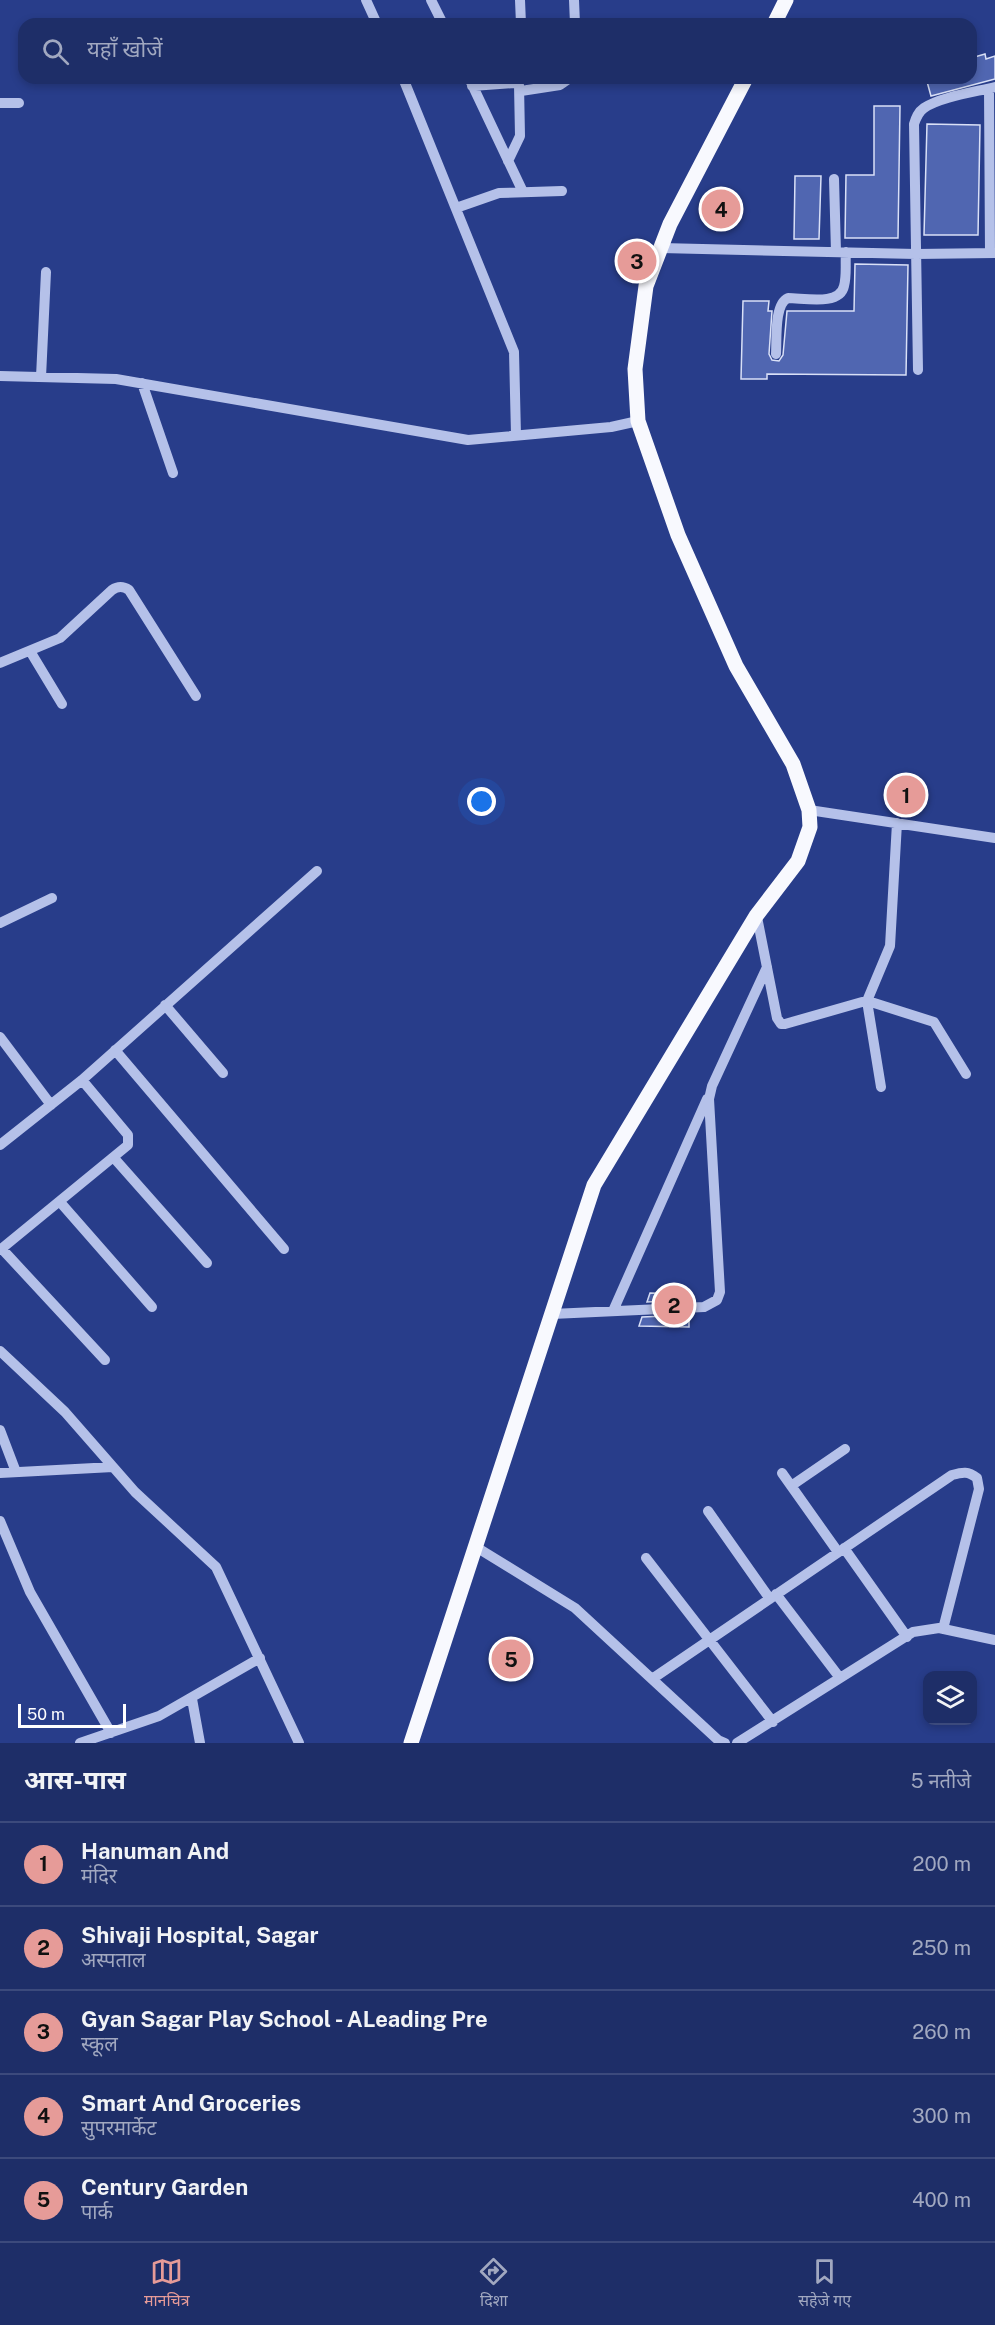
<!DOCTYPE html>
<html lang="hi">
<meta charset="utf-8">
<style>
:root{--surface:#1e2e68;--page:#2b3a71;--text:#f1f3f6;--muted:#a1a8c0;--line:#3c4a7c;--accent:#e69b98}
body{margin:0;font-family:"Public Sans","Noto Sans Devanagari",sans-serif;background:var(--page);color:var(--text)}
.controls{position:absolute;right:18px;bottom:18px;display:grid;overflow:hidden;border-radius:12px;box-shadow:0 3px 9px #0003}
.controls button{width:54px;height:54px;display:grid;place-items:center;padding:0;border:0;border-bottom:2px solid var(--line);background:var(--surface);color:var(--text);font:30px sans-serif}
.scale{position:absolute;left:18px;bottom:15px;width:108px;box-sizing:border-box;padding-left:6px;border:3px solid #fff;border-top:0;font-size:16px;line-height:21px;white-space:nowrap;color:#fff;-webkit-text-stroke:4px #283d8a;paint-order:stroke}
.you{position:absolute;left:482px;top:802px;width:21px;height:21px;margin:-15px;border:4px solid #fff;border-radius:50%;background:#1a73e8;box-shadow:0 0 0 9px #1a73e833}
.badge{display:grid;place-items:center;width:39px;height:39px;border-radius:50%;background:var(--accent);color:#111;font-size:20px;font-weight:700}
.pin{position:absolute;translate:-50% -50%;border:3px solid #fff;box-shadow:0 2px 6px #0006}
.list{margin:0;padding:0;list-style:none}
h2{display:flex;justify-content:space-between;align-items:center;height:78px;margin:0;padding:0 24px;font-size:26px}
h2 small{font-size:20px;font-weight:400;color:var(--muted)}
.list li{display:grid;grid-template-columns:39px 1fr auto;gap:18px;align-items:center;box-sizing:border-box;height:84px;padding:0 24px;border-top:2px solid var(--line)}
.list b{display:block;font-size:22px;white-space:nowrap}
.list p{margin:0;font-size:20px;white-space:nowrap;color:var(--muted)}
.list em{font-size:20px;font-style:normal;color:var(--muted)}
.icon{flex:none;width:33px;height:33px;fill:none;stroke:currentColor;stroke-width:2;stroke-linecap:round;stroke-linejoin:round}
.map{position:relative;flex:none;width:995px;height:1743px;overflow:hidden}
.search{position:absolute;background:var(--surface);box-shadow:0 3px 9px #0003;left:18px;right:18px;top:18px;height:66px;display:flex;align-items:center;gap:15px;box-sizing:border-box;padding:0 21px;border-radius:18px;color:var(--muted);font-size:22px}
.sheet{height:498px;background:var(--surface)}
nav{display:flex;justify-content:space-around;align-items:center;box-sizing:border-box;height:84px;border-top:2px solid var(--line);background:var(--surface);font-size:16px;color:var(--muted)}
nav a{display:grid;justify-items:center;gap:3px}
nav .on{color:var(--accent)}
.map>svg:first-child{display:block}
</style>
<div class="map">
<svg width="995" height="1743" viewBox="0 0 995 1743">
<rect width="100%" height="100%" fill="#283d8a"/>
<path fill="#5066b1" stroke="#d9e0f7" stroke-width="1.5" d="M 985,54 L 986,59 L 995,56 L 995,79 L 931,96 L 926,78 L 971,78 L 971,58 Z
M 874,106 L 900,106 L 898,238 L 845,238 L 846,175 L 874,175 Z
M 927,124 L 980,125 L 978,235 L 924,235 Z
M 795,176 L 821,176 L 819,239 L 794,239 Z
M 855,264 L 908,265 L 906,375 L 767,374 L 767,379 L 741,379 L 743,301 L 769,301 L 768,311 L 772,311 L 769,354 L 772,360 L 779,361 L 783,355 L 787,311 L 854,311 Z
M 650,1293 L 689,1294 L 689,1300 L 647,1302 Z
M 689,1315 L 689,1327 L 639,1326 L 642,1317 Z"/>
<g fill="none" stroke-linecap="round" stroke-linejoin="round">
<path stroke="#b5c1e9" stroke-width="10" d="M 366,0 L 377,24
M 431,0 L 443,24
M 520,0 L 521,24
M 574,0 L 575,24
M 403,78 L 514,352 L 516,435
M 469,78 L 523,192
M 472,86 L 515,83 L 519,85 L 520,136 L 508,161
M 989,89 L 990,253
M 521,91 L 560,85 L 570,78
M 0,103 L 19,103
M 834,179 L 836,252
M 456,208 L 499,193 L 562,191
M 661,248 L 916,254 L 995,253
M 776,354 C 777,339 774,304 788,298 C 804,298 840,306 844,286 C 847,275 845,263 846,252
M 918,370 L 914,124 C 916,118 918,112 924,108 C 940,97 975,92 995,87
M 0,376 L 116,379 L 468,440 L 611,427 L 638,421
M 41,377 L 46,272
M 142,383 L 173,473
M 30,651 L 62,704
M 0,663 L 60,638 L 112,590 C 118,586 123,586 129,590 L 196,696
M 809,810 L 995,838
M 757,917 L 777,1018 L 781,1024 L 785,1024 L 862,1002 L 871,1002 L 934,1022 L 966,1074
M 0,923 L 52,898
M 165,1005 L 223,1073
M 0,1037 L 51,1105
M 115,1050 L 284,1249
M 881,1087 L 867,1001 L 890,946 L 897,823
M 0,1145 L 82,1080 L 317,871
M 114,1158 L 207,1263
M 60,1202 L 152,1307
M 2,1249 L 105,1360
M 0,1250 L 128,1145 L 128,1135 L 82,1080
M 613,1311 L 707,1099
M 552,1314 L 704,1307 L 717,1300 L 720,1292 L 709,1099 L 712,1086 L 767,967
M 0,1351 L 65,1412 L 135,1492 L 216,1567 L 299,1743
M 0,1430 L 16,1472
M 0,1473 L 113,1467
M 782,1473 L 838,1552
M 791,1486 L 845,1449
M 708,1511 L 770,1599
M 0,1521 L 30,1592 L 111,1733
M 476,1547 L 575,1608 L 718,1740 L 725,1743
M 844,1548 L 907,1637
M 646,1558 L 773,1722
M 776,1594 L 840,1678
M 652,1679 L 952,1475 C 963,1472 968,1471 977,1478 L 979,1489 L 943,1629
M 192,1699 L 200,1743
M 80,1743 L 159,1716 L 260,1658
M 737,1743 L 913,1632 L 939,1628 L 995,1640"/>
<path stroke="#f8f9fe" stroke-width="15" d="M 774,24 L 786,0
M 411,1743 L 594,1185 L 756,916 L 798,861 L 810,827 L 809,810 L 793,764 L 736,666 L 678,535 L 638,421 L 635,369 L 646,286 L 670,224 L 746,78"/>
</g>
</svg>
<div class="controls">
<button><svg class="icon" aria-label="layers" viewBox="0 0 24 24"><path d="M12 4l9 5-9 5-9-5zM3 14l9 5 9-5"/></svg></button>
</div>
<div class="scale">50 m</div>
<div class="you"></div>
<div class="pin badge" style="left:906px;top:795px">1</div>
<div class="pin badge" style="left:674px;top:1305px">2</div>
<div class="pin badge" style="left:637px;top:261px">3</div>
<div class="pin badge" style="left:721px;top:209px">4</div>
<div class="pin badge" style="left:511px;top:1659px">5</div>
<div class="search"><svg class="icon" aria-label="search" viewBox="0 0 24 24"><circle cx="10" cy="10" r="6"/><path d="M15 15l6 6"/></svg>यहाँ खोजें</div>
</div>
<section class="sheet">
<h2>आस-पास<small>5 नतीजे</small></h2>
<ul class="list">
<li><span class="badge">1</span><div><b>Hanuman And</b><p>मंदिर</p></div><em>200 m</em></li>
<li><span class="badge">2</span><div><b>Shivaji Hospital, Sagar</b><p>अस्पताल</p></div><em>250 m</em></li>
<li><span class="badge">3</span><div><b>Gyan Sagar Play School - ALeading Pre</b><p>स्कूल</p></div><em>260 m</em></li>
<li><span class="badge">4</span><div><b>Smart And Groceries</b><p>सुपरमार्केट</p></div><em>300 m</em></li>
<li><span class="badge">5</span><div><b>Century Garden</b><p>पार्क</p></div><em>400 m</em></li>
</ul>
</section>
<nav>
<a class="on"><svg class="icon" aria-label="map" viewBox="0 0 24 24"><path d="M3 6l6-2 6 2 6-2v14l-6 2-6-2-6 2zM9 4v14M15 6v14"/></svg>मानचित्र</a>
<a><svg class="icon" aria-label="directions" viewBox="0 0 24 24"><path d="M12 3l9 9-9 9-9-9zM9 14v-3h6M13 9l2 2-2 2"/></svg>दिशा</a>
<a><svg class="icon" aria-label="saved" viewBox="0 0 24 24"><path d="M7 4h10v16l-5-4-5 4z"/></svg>सहेजे गए</a>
</nav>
